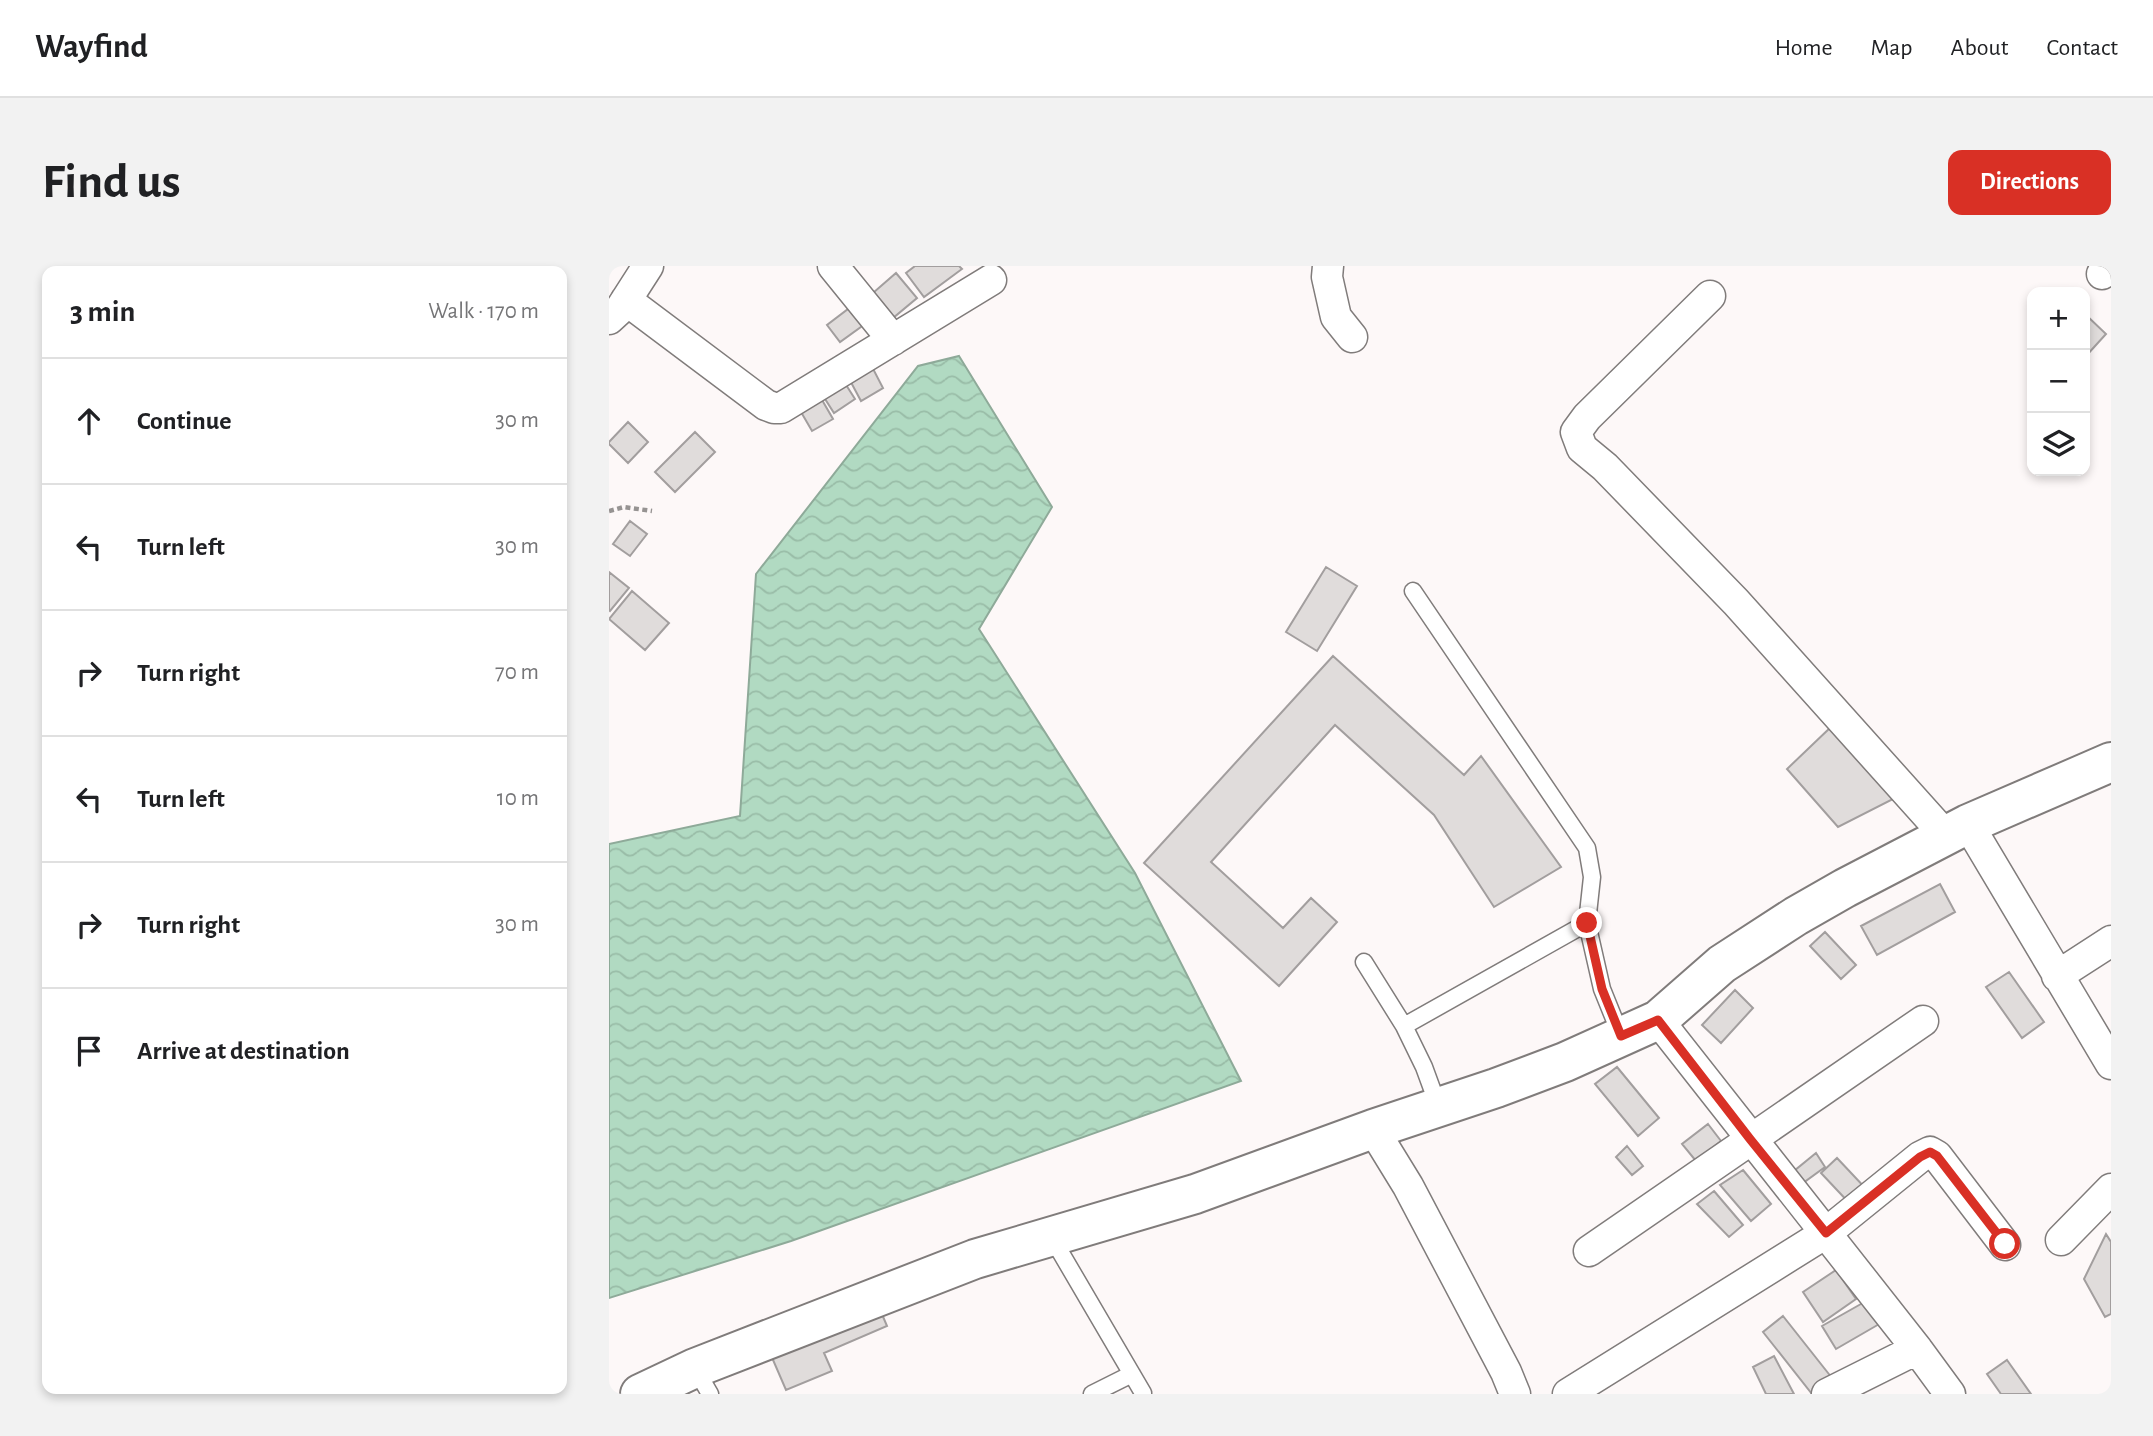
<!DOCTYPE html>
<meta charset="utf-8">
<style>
:root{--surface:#fff;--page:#f2f2f2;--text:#202124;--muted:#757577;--line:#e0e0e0;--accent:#d93025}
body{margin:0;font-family:"Alegreya Sans",sans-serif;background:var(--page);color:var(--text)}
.controls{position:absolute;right:21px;top:21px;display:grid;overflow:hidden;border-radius:14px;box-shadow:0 4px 10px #0003}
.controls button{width:63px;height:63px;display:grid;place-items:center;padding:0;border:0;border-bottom:2px solid var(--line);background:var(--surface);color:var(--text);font:35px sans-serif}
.stop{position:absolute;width:21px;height:21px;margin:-16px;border:5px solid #d93025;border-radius:50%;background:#fff}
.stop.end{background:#d93025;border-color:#fff;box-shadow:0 2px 7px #0008}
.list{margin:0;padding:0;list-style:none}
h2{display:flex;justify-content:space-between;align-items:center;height:91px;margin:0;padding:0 28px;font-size:30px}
h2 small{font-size:23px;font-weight:400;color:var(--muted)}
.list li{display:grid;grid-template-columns:46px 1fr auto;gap:21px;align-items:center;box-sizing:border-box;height:126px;padding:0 28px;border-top:2px solid var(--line)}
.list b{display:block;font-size:26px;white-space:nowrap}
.list em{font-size:23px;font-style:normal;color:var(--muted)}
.icon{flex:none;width:38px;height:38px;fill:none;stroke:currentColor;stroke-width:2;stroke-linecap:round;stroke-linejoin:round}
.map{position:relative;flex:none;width:1502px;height:1128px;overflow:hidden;border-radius:14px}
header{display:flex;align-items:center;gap:42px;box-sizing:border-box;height:98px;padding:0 35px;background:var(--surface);border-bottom:2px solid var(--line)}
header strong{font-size:33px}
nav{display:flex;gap:38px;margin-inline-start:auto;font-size:24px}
.intro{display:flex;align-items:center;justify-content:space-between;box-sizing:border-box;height:168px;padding:0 42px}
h1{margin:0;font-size:49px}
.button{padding:18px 32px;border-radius:14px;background:var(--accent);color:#fff;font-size:24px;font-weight:700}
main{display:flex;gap:42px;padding:0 42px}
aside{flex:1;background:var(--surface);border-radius:14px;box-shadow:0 4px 10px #0003}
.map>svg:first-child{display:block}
</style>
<header>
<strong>Wayfind</strong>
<nav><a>Home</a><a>Map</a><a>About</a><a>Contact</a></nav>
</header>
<div class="intro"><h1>Find us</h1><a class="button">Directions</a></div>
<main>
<aside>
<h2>3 min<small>Walk · 170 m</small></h2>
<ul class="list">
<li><svg class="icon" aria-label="ahead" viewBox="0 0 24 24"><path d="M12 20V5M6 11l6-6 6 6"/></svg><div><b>Continue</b></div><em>30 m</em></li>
<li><svg class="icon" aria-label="left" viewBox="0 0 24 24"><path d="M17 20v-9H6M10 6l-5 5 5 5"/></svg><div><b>Turn left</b></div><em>30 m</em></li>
<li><svg class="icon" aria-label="right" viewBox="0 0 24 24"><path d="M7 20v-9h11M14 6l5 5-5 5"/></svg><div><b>Turn right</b></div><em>70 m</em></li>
<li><svg class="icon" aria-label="left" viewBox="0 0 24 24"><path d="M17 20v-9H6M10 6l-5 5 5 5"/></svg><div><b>Turn left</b></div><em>10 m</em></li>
<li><svg class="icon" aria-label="right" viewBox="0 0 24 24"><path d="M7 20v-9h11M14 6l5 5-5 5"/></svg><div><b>Turn right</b></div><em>30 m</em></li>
<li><svg class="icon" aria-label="arrive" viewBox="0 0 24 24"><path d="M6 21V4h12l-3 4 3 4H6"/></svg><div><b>Arrive at destination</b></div></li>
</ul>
</aside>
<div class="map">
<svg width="1502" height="1128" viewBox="0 0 1502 1128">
<defs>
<pattern id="water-waves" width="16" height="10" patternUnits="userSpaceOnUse" patternTransform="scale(1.75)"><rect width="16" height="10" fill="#b1dac2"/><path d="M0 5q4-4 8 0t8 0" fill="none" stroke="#99bca7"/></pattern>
</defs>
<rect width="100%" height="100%" fill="#fdf8f8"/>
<path fill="url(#water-waves)" stroke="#8eaa99" stroke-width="2" d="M 350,90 L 443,241 L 370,363 L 526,607 L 632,815 L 182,975 L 0,1032 L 0,578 L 131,550 L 147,308 L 309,100 Z"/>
<path fill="#e0dcdb" stroke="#a29e9e" stroke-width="2" d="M 306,0 L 350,0 L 353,3 L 315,31 L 297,7 Z
M 287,7 L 308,32 L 278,57 L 257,33 Z
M 243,40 L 256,58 L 231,76 L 218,59 Z
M 1476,48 L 1497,68 L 1477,90 L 1476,89 Z
M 260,95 L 274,122 L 252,135 L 237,107 Z
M 232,111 L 246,133 L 225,147 L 211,125 Z
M 209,127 L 224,153 L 203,165 L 188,139 Z
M 19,156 L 39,176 L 19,197 L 0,178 L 0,176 Z
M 86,166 L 106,186 L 66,226 L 46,206 Z
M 21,255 L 38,268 L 21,290 L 4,278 Z
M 717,301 L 748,320 L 708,385 L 677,366 Z
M 0,306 L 20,322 L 1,345 L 0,344 Z
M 23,325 L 60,357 L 36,384 L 0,353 Z
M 724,390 L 855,509 L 872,490 L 952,601 L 885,641 L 825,549 L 726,459 L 602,596 L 674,662 L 702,632 L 728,656 L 670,720 L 535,597 Z
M 1223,460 L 1290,530 L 1229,561 L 1178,503 Z
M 1331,618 L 1346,646 L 1268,689 L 1252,660 Z
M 1216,666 L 1247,699 L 1232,713 L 1201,680 Z
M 1400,706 L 1435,756 L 1413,772 L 1377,721 Z
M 1126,724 L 1144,742 L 1112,777 L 1093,759 Z
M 1008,801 L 1050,852 L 1029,870 L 986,818 Z
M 1099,858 L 1112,875 L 1087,895 L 1073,878 Z
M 1018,880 L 1034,900 L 1023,909 L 1007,891 Z
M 1207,887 L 1216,901 L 1194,917 L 1185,905 Z
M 1228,892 L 1260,926 L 1244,941 L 1212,907 Z
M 1134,904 L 1162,938 L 1142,955 L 1111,919 Z
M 1105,925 L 1134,959 L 1120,971 L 1088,938 Z
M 1497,968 L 1502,976 L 1502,1048 L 1496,1051 L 1475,1013 Z
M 1227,1004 L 1247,1033 L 1214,1056 L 1194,1026 Z
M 267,1034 L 278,1060 L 215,1087 L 223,1105 L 177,1124 L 158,1080 Z
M 1259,1034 L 1272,1057 L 1227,1083 L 1213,1060 Z
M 1174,1050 L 1223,1112 L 1203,1128 L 1154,1066 Z
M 1165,1090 L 1185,1128 L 1157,1128 L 1144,1101 Z
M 1398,1094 L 1422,1128 L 1392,1128 L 1378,1108 Z"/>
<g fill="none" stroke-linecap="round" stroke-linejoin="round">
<defs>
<path id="service" d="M 804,325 L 978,582 L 983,611 L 978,657 L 993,723 L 1012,770
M 755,696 L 795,760 L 815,801 L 830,842
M 795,760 L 978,657
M 442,970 L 534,1127
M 86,1102 L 101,1128
M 483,1128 L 523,1108"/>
<path id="minor" d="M 224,0 L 284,74
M 719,0 L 718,11 L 727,51 L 743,71
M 1493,8 L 1501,0
M 1101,30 L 978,151 L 967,166 L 973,182 L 996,201 L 1127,336 L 1337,570
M 17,34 L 157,139 L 165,142 L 172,142 L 382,14
M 0,53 L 12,42 L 39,0
M 1359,558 L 1502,798
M 1448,710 L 1502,675
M 1049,754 L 1308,1083 L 1341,1128
M 764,863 L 799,920 L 897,1106 L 906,1128
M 1452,974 L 1502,923
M 980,985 L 1314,755
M 959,1128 L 1217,967 L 1311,891 L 1321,886 L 1328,890 L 1396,979
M 1218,1128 L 1308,1083"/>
<path id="tertiary" d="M 31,1128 L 86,1102 L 366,993 L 586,928 L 764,863 L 887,822 L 956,796 L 1049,754 L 1113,698 L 1187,650 L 1236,622 L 1359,558 L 1502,496"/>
</defs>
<use href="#service" stroke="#807c7b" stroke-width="19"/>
<use href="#minor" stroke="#807c7b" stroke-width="33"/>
<use href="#tertiary" stroke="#807c7b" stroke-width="42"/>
<path stroke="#969392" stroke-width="4.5" stroke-dasharray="5 3.5" stroke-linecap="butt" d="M 0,245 L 15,241 L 43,245"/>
<use href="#service" stroke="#fff" stroke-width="16"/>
<use href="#minor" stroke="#fff" stroke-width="30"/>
<use href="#tertiary" stroke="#fff" stroke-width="38"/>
</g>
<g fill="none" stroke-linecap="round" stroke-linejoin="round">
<path stroke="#d93025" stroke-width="9" d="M 978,657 L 993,723 L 1012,770 L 1049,754 L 1141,873 L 1217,967 L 1311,891 L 1321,886 L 1328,890 L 1396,978"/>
</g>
</svg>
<div class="controls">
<button>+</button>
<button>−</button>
<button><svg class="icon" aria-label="layers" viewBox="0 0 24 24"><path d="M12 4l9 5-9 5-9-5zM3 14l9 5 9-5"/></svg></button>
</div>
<div class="stop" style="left:1396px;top:978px"></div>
<div class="stop end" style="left:978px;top:657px"></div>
</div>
</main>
